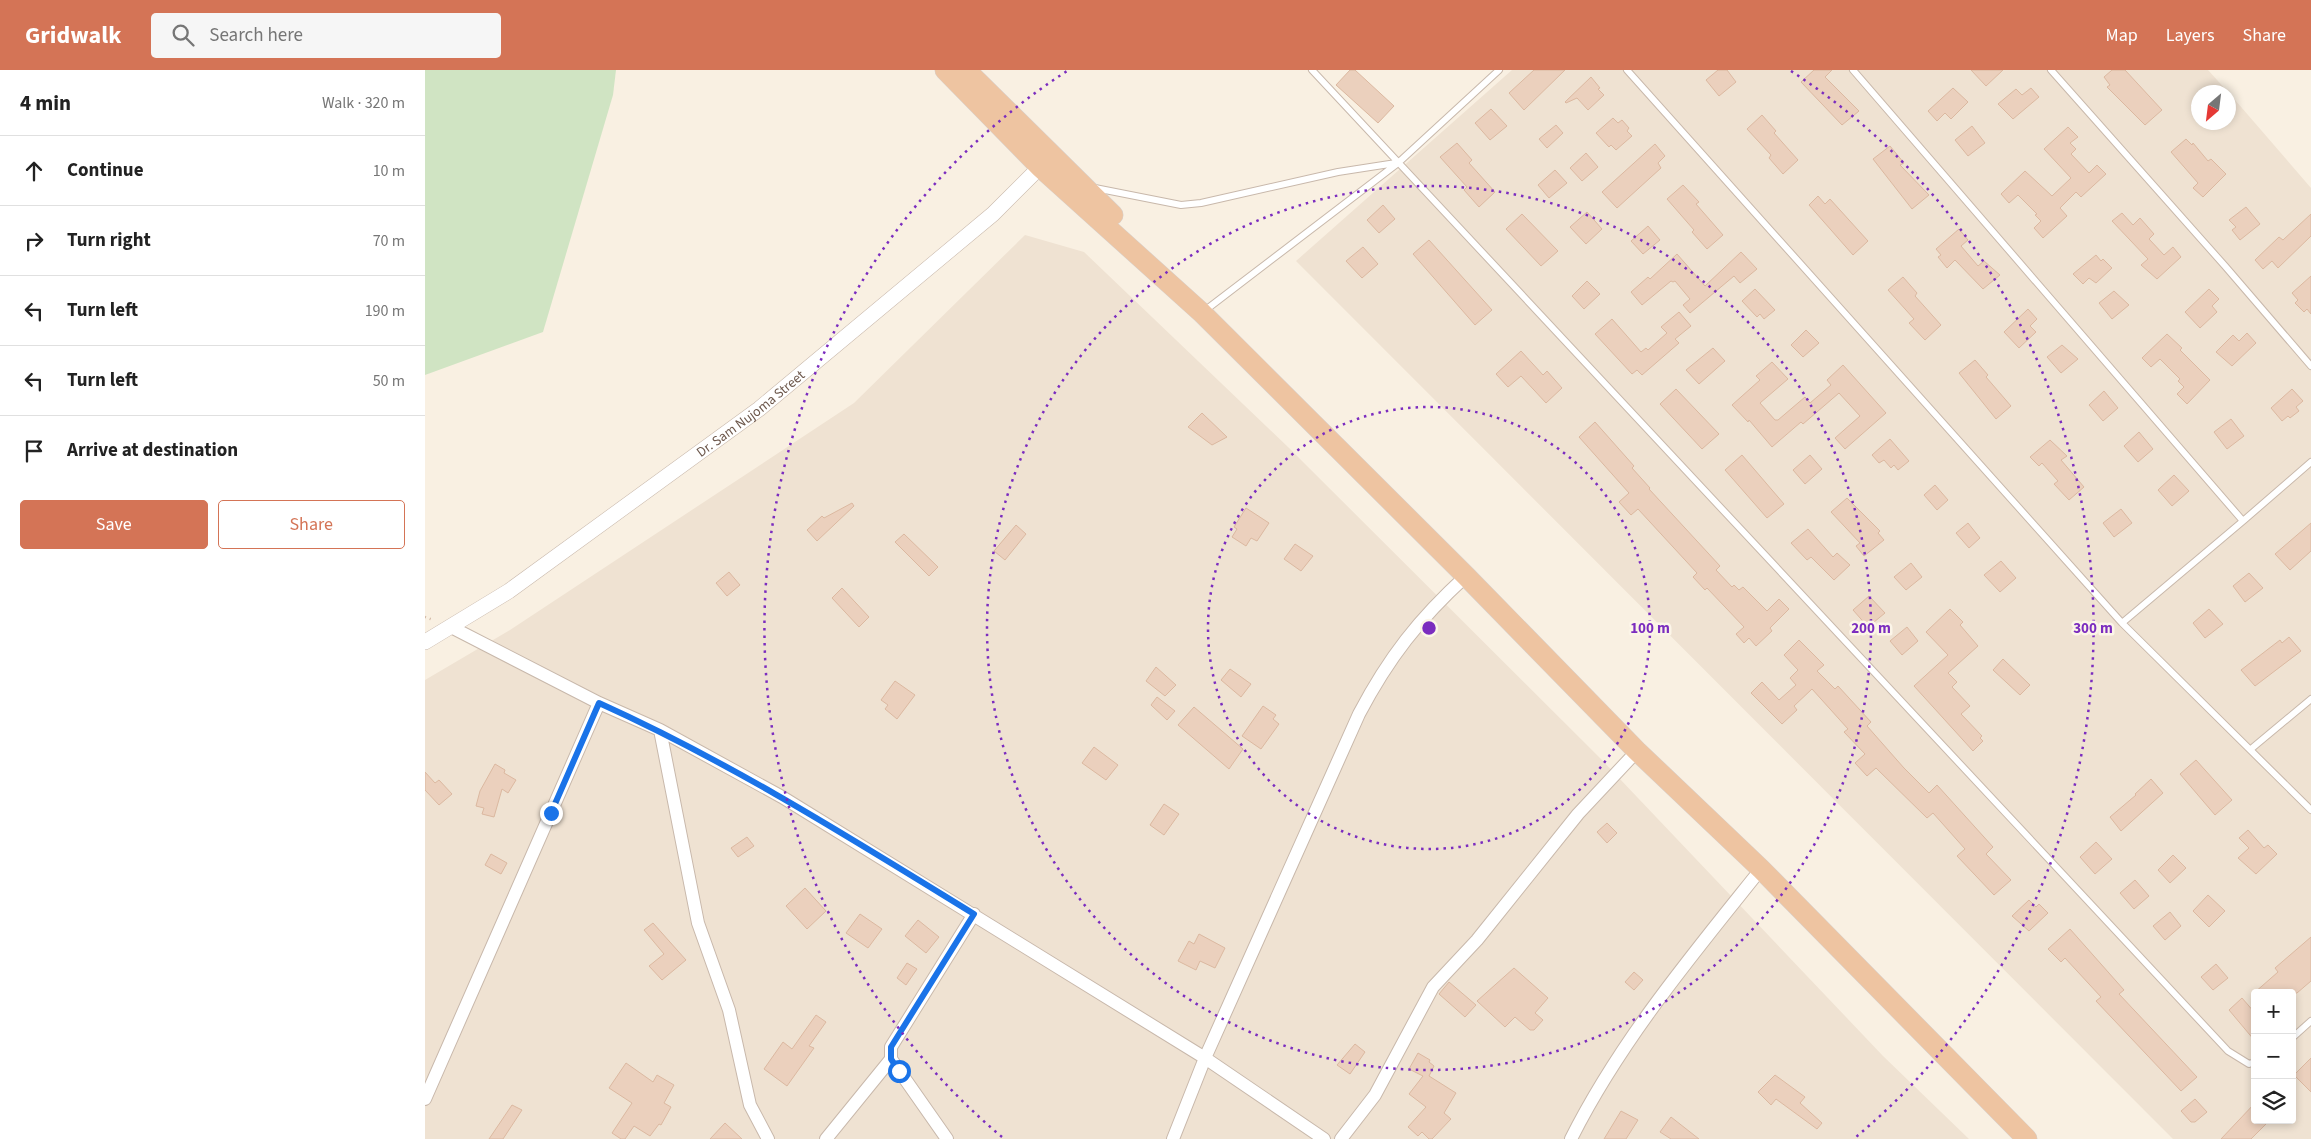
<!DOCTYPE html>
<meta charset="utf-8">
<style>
:root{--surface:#fff;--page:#f6f6f6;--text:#222;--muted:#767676;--line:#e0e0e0;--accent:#d47456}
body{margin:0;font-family:"Source Sans 3",sans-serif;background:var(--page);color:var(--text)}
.controls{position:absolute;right:15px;bottom:15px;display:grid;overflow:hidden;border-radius:5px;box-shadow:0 2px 8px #0003}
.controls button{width:45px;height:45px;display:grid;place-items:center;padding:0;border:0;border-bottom:1px solid var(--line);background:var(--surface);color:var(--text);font:25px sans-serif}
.compass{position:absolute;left:1766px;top:15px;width:45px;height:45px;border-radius:50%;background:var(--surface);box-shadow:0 2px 8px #0003;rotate:208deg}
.stop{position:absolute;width:15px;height:15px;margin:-11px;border:4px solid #1a73e8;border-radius:50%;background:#fff}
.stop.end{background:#1a73e8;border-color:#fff;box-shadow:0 1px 5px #0008}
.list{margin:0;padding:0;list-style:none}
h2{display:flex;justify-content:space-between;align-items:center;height:65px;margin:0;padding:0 20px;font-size:21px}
h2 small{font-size:16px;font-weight:400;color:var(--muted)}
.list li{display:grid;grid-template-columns:32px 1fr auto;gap:15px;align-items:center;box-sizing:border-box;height:70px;padding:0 20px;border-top:1px solid var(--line)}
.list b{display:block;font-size:19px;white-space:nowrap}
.list em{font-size:16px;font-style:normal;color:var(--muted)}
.actions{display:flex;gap:10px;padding:15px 20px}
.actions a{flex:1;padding:11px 0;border:1px solid var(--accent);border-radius:5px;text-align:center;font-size:18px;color:var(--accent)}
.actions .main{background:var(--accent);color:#fff}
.icon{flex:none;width:28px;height:28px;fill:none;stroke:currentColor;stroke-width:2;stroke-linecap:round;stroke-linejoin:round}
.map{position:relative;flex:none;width:1886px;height:1069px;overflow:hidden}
header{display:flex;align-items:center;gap:30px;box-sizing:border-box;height:70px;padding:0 25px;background:var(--accent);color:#fff}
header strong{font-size:24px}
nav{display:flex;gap:28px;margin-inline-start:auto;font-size:18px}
.search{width:350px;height:45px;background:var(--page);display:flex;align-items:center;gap:12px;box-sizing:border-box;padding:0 18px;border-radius:5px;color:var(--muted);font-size:19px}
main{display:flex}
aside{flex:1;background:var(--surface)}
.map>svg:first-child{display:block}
</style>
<header>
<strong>Gridwalk</strong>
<div class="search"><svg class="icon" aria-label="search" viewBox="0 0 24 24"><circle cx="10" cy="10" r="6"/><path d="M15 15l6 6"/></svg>Search here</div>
<nav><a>Map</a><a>Layers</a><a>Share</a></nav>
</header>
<main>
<aside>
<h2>4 min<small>Walk · 320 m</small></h2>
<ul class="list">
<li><svg class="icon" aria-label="ahead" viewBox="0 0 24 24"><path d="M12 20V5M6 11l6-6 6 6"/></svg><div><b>Continue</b></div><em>10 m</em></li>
<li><svg class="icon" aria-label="right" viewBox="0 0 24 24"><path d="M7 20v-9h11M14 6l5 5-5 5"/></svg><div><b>Turn right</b></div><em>70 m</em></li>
<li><svg class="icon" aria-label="left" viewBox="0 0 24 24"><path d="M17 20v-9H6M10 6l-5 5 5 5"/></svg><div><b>Turn left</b></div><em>190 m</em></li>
<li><svg class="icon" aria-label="left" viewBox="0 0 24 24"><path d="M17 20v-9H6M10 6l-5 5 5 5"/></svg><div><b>Turn left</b></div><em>50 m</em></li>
<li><svg class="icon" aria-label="arrive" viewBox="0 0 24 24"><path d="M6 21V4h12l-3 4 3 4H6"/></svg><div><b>Arrive at destination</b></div></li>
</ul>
<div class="actions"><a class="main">Save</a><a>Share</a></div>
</aside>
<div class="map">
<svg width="1886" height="1069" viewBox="0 0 1886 1069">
<rect width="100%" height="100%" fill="#f9f0e2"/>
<path fill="#efe2d2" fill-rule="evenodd" d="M 1087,0 L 1783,0 L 1803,22 L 1774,22 L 1774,52 L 1804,52 L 1804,23 L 1886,118 L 1886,1069 L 1748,1069 L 871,191 ZM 1830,923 L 1867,923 L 1867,1050 L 1830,1050 Z
M 600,165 L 659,182 L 863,377 L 1175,688 L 1458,986 L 1544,1069 L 0,1069 L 0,610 L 85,560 L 429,333 Z"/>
<path fill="#d0e4c3" d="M 0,0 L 191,0 L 188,25 L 118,262 L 0,305 Z"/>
<path fill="#ebd0bd" stroke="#dbb8a0" d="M 925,0 L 930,0 L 969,36 L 953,53 L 911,15 Z
M 1109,0 L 1140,0 L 1099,40 L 1084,23 Z
M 1293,0 L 1302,0 L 1311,12 L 1294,26 L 1281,10 Z
M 1389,0 L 1407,0 L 1400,7 L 1434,41 L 1417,55 L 1376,12 Z
M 1546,0 L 1578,0 L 1561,16 Z
M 1687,0 L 1700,0 L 1737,40 L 1720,55 L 1682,17 L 1685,15 L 1679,7 Z
M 1166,7 L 1175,18 L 1173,19 L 1179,25 L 1163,40 L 1152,28 L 1141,33 L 1140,32 Z
M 1528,18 L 1543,32 L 1526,49 L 1520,43 L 1512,51 L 1503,41 Z
M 1606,18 L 1614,27 L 1588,49 L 1573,34 L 1591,19 L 1597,25 Z
M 1066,39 L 1082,56 L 1065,70 L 1050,53 Z
M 1337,45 L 1351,61 L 1349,63 L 1373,90 L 1358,104 L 1344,88 L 1346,85 L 1322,59 Z
M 1188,48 L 1193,53 L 1197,50 L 1204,58 L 1202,61 L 1207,66 L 1191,80 L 1186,75 L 1184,77 L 1171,63 Z
M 1131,55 L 1138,63 L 1122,78 L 1114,69 Z
M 1547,56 L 1560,73 L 1543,86 L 1530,70 Z
M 1643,57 L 1653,67 L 1645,73 L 1651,79 L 1646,84 L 1664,103 L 1672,95 L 1681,104 L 1656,127 L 1651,122 L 1635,138 L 1642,146 L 1618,168 L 1609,158 L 1616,151 L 1610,145 L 1612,144 L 1593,125 L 1584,133 L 1576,124 L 1600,101 L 1627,126 L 1646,108 L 1619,79 Z
M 1761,69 L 1767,75 L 1768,73 L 1783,91 L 1786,89 L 1801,104 L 1778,127 L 1768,118 L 1773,113 L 1746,82 Z
M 1032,73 L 1047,90 L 1044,93 L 1070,122 L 1054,137 L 1039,120 L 1042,117 L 1015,87 Z
M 1230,74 L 1240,86 L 1233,93 L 1236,98 L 1192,138 L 1177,122 Z
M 1465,76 L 1479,93 L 1475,95 L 1504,125 L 1487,139 L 1448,89 Z
M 1161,83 L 1173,97 L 1157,111 L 1145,98 Z
M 1130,100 L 1142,113 L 1124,128 L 1113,115 Z
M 1258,115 L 1274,132 L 1271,134 L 1298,165 L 1282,179 L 1267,162 L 1269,160 L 1242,129 Z
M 1393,126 L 1400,134 L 1405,129 L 1443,171 L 1428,185 L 1384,135 Z
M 958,135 L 970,149 L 954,163 L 942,150 Z
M 1821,137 L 1835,154 L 1815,170 L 1807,160 L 1811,157 L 1804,150 Z
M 1162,142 L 1177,159 L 1161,174 L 1145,157 Z
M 1697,143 L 1708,155 L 1715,148 L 1729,164 L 1724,169 L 1739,185 L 1748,177 L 1756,187 L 1732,209 L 1716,195 L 1723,189 L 1687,151 Z
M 1097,144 L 1133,181 L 1116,196 L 1081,159 Z
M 1886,144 L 1886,166 L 1853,198 L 1847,191 L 1838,199 L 1830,190 L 1854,167 L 1858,170 Z
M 1223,156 L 1235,170 L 1218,184 L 1206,171 Z
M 1534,159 L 1543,170 L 1536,176 L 1553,196 L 1559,191 L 1575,205 L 1558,219 L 1530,190 L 1522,198 L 1513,187 L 1516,185 L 1511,179 Z
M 1004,170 L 1067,240 L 1050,255 L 988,184 Z
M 938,177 L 953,194 L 937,208 L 921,191 Z
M 1316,182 L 1332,199 L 1315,213 L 1309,206 L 1265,243 L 1258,235 L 1265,229 L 1250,211 L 1248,212 L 1246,211 L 1217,235 L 1206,222 L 1223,207 L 1225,209 L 1252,184 L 1280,216 Z
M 1671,185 L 1676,191 L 1678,189 L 1687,198 L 1671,213 L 1664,208 L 1658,214 L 1648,204 Z
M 1886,206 L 1886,244 L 1882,239 L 1879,242 L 1870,233 L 1873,230 L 1867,223 Z
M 1478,207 L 1492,223 L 1490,226 L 1516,255 L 1500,270 L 1484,253 L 1489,249 L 1463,220 Z
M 1162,211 L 1175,224 L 1159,239 L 1147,226 Z
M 1330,219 L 1350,240 L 1339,249 L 1335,244 L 1332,247 L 1317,231 Z
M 1784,219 L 1794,229 L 1787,236 L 1792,242 L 1775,258 L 1760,242 Z
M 1689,221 L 1704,235 L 1687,249 L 1674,233 Z
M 1603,239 L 1612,249 L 1605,256 L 1611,262 L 1594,278 L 1579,262 Z
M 1254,242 L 1266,256 L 1250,269 L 1254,273 L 1217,305 L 1212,300 L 1207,304 L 1170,264 L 1187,249 L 1216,282 L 1221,278 L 1223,280 L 1242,263 L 1236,257 Z
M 1381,260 L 1394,273 L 1378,287 L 1366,275 Z
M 1822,263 L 1831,273 L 1807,296 L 1791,282 L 1808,265 L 1814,271 Z
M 1742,264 L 1757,278 L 1755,280 L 1785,310 L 1762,334 L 1752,324 L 1759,317 L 1753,311 L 1755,309 L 1735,289 L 1726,297 L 1717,288 Z
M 1637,275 L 1653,289 L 1636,303 L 1622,287 Z
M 1288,278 L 1300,291 L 1274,314 L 1261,300 Z
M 1096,281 L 1118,305 L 1122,301 L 1137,318 L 1121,333 L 1096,306 L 1083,317 L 1071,304 Z
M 1550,290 L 1563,305 L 1561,307 L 1586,336 L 1571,349 L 1534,303 Z
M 1347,292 L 1363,309 L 1335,333 L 1350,350 L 1353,350 L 1380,327 L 1385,333 L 1406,315 L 1402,310 L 1418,295 L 1461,343 L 1420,379 L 1410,368 L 1435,346 L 1414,323 L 1378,354 L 1376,352 L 1347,377 L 1324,350 L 1323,352 L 1307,335 L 1335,310 L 1331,306 Z
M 1251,319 L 1294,364 L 1277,379 L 1235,334 Z
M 1867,319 L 1878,331 L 1871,337 L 1874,341 L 1865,348 L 1863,346 L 1857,351 L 1846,338 Z
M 1679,321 L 1693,338 L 1678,351 L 1664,335 Z
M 777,343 L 802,367 L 787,375 L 763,357 Z
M 1806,349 L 1819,366 L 1802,379 L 1789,362 Z
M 1170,352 L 1209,396 L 1207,398 L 1225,418 L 1224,419 L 1295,496 L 1291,500 L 1307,517 L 1309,515 L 1314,520 L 1318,517 L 1342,541 L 1354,529 L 1364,539 L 1345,558 L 1347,561 L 1331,576 L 1324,568 L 1319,573 L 1311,564 L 1319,557 L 1282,518 L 1280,520 L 1268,507 L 1272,503 L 1213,439 L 1206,445 L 1194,432 L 1204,423 L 1154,367 Z
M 1714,362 L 1728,379 L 1713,392 L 1699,376 Z
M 1465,369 L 1484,391 L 1473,400 L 1469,395 L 1466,398 L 1459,390 L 1454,393 L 1447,385 Z
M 1625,370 L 1642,386 L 1636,390 L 1659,417 L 1644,430 L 1629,414 L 1633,411 L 1617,393 L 1614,396 L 1605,387 Z
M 1317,385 L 1359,434 L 1342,448 L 1300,400 Z
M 1385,385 L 1397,399 L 1380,414 L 1368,400 Z
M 1749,405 L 1764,421 L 1747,436 L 1733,420 Z
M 1510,415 L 1523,430 L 1512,440 L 1499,425 Z
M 1422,428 L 1455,461 L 1453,463 L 1459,470 L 1439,486 L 1431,476 L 1435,473 L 1406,442 Z
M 427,433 L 429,436 L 392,471 L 382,460 L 397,446 L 399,448 Z
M 821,438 L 844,453 L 832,471 L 826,468 L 821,476 L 807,467 L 812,459 L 809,457 Z
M 1696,439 L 1707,453 L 1689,467 L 1678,453 Z
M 1543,453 L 1555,468 L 1544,478 L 1531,463 Z
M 1886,453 L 1886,481 L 1865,500 L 1850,484 Z
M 591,455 L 601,464 L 580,490 L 569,481 Z
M 1383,459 L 1408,487 L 1412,483 L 1425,495 L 1409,510 L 1386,487 L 1382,490 L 1366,473 Z
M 479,464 L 513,497 L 504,506 L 470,472 Z
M 870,474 L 888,486 L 876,501 L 859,489 Z
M 1576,491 L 1591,508 L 1575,522 L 1559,505 Z
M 1486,493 L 1497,507 L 1481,520 L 1469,507 Z
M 304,502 L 315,515 L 302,526 L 291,513 Z
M 1824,503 L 1838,518 L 1820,532 L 1808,516 Z
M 417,518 L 444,547 L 434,557 L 407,528 Z
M 1444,526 L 1460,543 L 1443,557 L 1428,540 Z
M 1525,539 L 1538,552 L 1535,555 L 1553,576 L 1523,603 L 1532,612 L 1527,617 L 1545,636 L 1536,644 L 1557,666 L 1555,668 L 1558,671 L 1548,681 L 1489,616 L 1523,585 L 1501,562 Z
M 1784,539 L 1798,554 L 1780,568 L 1768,553 Z
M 1482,557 L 1493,571 L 1477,585 L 1465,571 Z
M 1864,567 L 1876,581 L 1830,616 L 1816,600 L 1855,570 L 1857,573 Z
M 1374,570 L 1399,595 L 1392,601 L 1410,619 L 1413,616 L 1446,652 L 1442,656 L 1479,698 L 1504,723 L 1512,715 L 1568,777 L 1561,784 L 1586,810 L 1569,825 L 1532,786 L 1540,779 L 1508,743 L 1502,748 L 1451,698 L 1442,706 L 1430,693 L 1440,684 L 1419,662 L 1423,659 L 1387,619 L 1369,636 L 1372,640 L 1357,654 L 1326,623 L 1337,612 L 1354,630 L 1371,615 L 1365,608 L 1373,600 L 1359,585 Z
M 1578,589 L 1605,615 L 1595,625 L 1568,600 Z
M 731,597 L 751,615 L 740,626 L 721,611 Z
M 805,599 L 826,614 L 816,627 L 796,610 Z
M 470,611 L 490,625 L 472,649 L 460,639 L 463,635 L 456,630 Z
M 732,627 L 750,641 L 742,650 L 726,635 Z
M 838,636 L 851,645 L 848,649 L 854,654 L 836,679 L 817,666 Z
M 769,637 L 818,679 L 804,699 L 753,655 Z
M 669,677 L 693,695 L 681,710 L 657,693 Z
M 1771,690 L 1807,730 L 1790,745 L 1755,704 Z
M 70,694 L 80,700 L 79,703 L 91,710 L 83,723 L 77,719 L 69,747 L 57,744 L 59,738 L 51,736 L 55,721 Z
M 0,702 L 10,713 L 14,710 L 27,724 L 14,735 L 0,720 Z
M 1726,709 L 1738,723 L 1696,761 L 1685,747 L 1711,725 L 1710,724 Z
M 739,734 L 754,744 L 739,765 L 725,755 Z
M 1182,753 L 1192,763 L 1182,773 L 1172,762 Z
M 1823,760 L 1839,778 L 1843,775 L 1852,784 L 1831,804 L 1813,788 L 1824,778 L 1814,768 Z
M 322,767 L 329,776 L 313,787 L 306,778 Z
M 1671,772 L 1687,789 L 1670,804 L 1655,787 Z
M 66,784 L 82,793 L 76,804 L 60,795 Z
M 1748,785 L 1761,798 L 1745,813 L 1733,800 Z
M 1710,810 L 1724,826 L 1709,839 L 1695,823 Z
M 380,818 L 401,841 L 382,859 L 361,836 Z
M 1783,825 L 1800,841 L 1784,857 L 1768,841 Z
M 1604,830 L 1611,837 L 1614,834 L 1623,843 L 1604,861 L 1587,846 Z
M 1745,842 L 1756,856 L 1740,870 L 1728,856 Z
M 435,844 L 457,859 L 443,878 L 421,863 Z
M 493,850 L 514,867 L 501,883 L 480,866 Z
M 228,853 L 261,890 L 237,910 L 224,896 L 239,884 L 219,860 Z
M 1645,859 L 1699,920 L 1694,924 L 1772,1007 L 1756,1021 L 1671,931 L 1676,927 L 1640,888 L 1636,892 L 1623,879 Z
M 774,864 L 800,878 L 790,898 L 775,891 L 771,900 L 753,891 L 764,871 L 769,874 Z
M 1886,867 L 1886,911 L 1872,923 L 1829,923 L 1853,902 L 1850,898 Z
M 482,893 L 492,899 L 481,915 L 472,908 Z
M 1791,894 L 1803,908 L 1788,920 L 1776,907 Z
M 1089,898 L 1123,928 L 1110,943 L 1118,950 L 1109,960 L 1105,960 L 1090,947 L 1080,957 L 1052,931 Z
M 1209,902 L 1218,910 L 1209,920 L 1200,912 Z
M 1024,912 L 1051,935 L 1040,947 L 1014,924 Z
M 1817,928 L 1830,943 L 1830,971 L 1804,940 Z
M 391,945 L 401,952 L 384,976 L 389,978 L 362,1016 L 339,999 L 358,972 L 367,979 Z
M 930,974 L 940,982 L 925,1004 L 912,995 Z
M 993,983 L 1005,990 L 1004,992 L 1009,996 L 1004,1006 L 1031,1023 L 1019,1043 L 1026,1049 L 1007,1069 L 1004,1069 L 997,1062 L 993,1066 L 983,1057 L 1001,1037 L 984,1024 L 998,1006 L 984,999 Z
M 1886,988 L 1886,1022 L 1869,1005 Z
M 201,993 L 228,1012 L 232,1005 L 249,1015 L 239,1033 L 246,1037 L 236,1055 L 234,1054 L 225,1066 L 209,1056 L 200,1069 L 196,1069 L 187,1063 L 207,1033 L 184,1018 Z
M 1350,1005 L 1380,1027 L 1375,1033 L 1397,1053 L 1392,1059 L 1351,1029 L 1346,1035 L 1333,1022 Z
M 1770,1029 L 1782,1042 L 1770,1052 L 1766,1052 L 1756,1041 Z
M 1830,1033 L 1830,1050 L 1845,1050 L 1826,1069 L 1796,1069 Z
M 87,1035 L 97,1040 L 78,1069 L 64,1069 Z
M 1196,1041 L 1213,1050 L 1201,1069 L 1179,1069 Z
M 1246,1047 L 1274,1069 L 1246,1069 L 1235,1062 Z
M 300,1053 L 317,1069 L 285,1069 Z"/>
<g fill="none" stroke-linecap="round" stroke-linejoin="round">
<defs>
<path id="service" d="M 887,0 L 1803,981 L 1824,994 L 1830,992
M 1202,0 L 1697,553 L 1886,740
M 1428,0 L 1818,451 L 1886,392
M 1626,0 L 1800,196 L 1886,296
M 670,118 L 756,135 L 776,133 L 913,102 L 971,93
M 778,242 L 973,93 L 1074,0
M 1697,553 L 1818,451
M 1826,679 L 1886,629
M 1867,968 L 1886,951"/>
<path id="minor" d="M 26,557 L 174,633 L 235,660 L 357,727 L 780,988 L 899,1069
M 235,660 L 273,853 L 304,940 L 325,1035 L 343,1069
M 0,1029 L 174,633
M 401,1069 L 466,989
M 522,1069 L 466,989 L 466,977 L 549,844
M 748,1069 L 780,988 L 934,644 C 964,587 994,549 1041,506
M 916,1069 L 950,1025 L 1008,917 L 1052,870 L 1153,744 L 1212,681
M 1146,1069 C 1195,971 1268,884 1336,799"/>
<g id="tertiary">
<path id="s1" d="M 0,572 L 84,521 L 334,339 L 568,144 L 622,90"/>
</g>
<path id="trunk" d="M 520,0 L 615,97 L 777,243 L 1041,506 L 1212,681 L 1336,799 L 1602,1069
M 541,0 L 688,145"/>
</defs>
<use href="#service" stroke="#c8b8ab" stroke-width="8"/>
<use href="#minor" stroke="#c8b8ab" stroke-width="14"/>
<use href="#tertiary" stroke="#c8b8ab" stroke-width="16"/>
<use href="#trunk" stroke="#d6d0cd" stroke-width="21"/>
<path stroke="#cfb4a1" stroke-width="2.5" stroke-dasharray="1 4" stroke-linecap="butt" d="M 0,547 L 8,550"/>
<use href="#service" stroke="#fff" stroke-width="6"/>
<use href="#minor" stroke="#fff" stroke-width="12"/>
<use href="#tertiary" stroke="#fff" stroke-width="15"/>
<use href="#trunk" stroke="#eec4a1" stroke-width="20"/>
</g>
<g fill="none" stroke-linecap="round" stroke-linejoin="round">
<path stroke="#1a73e8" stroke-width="6" d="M 126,743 L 174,633 C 305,692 427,769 549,844 L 466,977 L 466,989 L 474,1001"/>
</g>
<g fill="none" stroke="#7b2cbf" stroke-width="2.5" stroke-dasharray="2.5 5">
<circle cx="1004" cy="558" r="221"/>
<circle cx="1004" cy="558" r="442"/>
<path d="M577 1067A664 664 0 0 1 642 1M1366 1A664 664 0 0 1 1431 1067"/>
</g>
<g text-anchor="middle" stroke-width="5" stroke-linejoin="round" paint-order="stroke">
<g font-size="14" fill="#6d584c" stroke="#fcf5e8">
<text dy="5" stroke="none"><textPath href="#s1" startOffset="398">Dr. Sam Nujoma Street</textPath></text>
</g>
</g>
<circle cx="1004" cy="558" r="8" fill="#7b2cbf" stroke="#fcf5e8" stroke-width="2.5"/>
<g font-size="15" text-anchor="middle" font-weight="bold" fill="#7b2cbf" stroke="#fcf5e8" stroke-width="5" stroke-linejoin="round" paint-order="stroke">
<text x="1225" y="563">100 m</text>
<text x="1446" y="563">200 m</text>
<text x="1668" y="563">300 m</text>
</g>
</svg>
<div class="controls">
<button>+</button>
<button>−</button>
<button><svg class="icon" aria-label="layers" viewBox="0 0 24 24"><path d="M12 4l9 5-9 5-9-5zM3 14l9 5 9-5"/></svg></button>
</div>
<svg class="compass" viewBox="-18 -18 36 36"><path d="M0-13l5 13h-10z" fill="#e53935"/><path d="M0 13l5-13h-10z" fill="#767676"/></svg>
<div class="stop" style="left:474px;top:1001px"></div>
<div class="stop end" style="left:126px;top:743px"></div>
</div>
</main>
